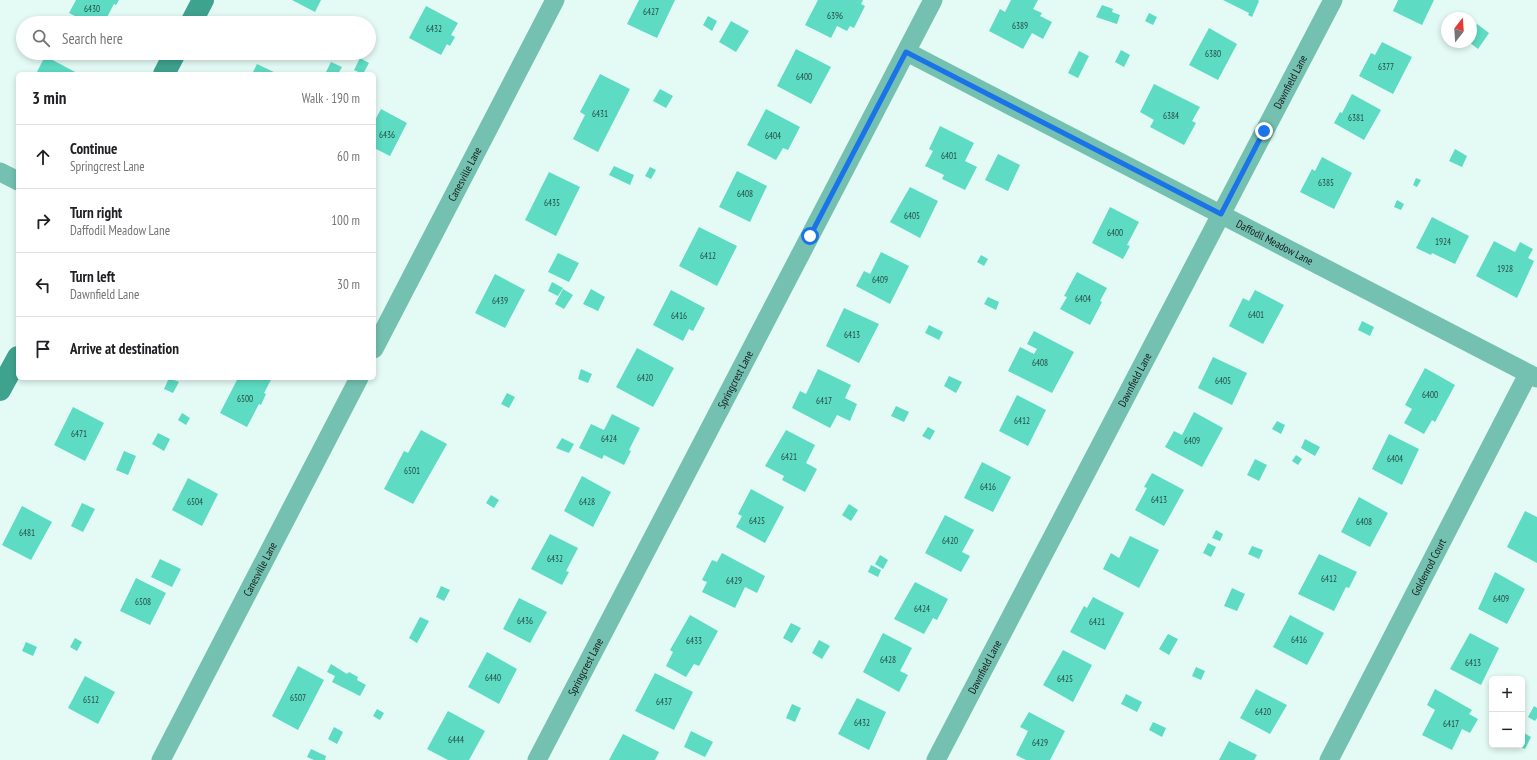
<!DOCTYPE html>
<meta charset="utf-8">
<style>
:root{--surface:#fff;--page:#f2f2f2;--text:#202124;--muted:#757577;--line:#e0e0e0}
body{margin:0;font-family:"PT Sans Narrow",sans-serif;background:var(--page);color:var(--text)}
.controls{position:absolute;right:12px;bottom:12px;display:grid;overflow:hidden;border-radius:6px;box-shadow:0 2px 6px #0003}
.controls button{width:36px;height:36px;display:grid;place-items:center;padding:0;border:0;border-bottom:1px solid var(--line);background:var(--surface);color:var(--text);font:20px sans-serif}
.compass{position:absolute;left:1441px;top:12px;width:36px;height:36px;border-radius:50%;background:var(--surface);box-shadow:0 2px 6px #0003;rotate:17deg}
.stop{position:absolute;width:12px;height:12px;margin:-9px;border:3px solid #1a73e8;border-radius:50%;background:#fff}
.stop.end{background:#1a73e8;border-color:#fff;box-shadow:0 1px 4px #0008}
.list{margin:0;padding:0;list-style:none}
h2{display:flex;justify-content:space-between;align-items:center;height:52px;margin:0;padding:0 16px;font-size:17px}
h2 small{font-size:13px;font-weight:400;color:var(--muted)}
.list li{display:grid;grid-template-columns:26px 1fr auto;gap:12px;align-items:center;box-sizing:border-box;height:64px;padding:0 16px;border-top:1px solid var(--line)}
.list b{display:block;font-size:15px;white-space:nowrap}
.list p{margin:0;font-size:13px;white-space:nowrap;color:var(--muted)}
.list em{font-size:13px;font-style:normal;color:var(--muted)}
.icon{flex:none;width:22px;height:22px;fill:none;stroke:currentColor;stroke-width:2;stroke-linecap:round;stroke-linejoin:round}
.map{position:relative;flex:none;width:1537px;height:760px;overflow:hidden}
.search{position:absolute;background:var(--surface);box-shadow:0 2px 6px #0003;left:16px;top:16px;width:360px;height:44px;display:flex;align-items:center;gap:10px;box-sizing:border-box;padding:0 14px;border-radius:22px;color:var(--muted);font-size:15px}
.panel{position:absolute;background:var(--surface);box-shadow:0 2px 6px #0003;left:16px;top:72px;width:360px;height:308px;border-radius:6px}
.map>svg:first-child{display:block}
</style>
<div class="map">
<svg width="1537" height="760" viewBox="0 0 1537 760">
<rect width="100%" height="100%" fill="#e4faf5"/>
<path fill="#5ddbc3" d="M 76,0 L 119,0 L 116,5 L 114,4 L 104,23 L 89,23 L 69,13 Z
M 292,0 L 321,0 L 315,12 Z
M 639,0 L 675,0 L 657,38 L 627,24 Z
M 818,0 L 863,0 L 861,4 L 865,6 L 854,28 L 850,26 L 847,31 L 837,26 L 831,38 L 805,25 Z
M 1011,0 L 1038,0 L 1033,9 L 1042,13 L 1040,16 L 1052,22 L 1043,39 L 1032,33 L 1023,49 L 989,31 L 1000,9 L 1005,12 Z
M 1223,0 L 1258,0 L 1259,1 L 1252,17 L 1248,15 L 1249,13 Z
M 1398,0 L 1434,0 L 1422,25 L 1393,11 Z
M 1102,5 L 1113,9 L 1112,12 L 1120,15 L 1117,24 L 1096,17 Z
M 426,6 L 458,23 L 451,35 L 455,37 L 450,46 L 447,44 L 441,55 L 409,38 Z
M 1149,13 L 1157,17 L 1153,25 L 1145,21 Z
M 708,16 L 717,21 L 712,31 L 703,25 Z
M 731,21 L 749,31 L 736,52 L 719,42 Z
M 1477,24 L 1489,33 L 1478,49 L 1469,42 L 1471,42 L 1471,32 Z
M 1209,28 L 1237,44 L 1218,80 L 1189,65 Z
M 1382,42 L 1412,57 L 1393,94 L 1359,76 L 1371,53 L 1375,55 Z
M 796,49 L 831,67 L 811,104 L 777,86 Z
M 1121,50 L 1130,55 L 1124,67 L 1115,62 Z
M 1079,51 L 1089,56 L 1078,78 L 1068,73 Z
M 45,56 L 79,74 L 36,74 Z
M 360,58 L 369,63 L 363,74 L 354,70 Z
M 331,62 L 342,67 L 338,74 L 325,74 Z
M 257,64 L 278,74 L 252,74 Z
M 600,74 L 630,89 L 598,152 L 573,139 L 585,115 L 580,112 Z
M 1154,84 L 1200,107 L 1192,121 L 1196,123 L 1184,145 L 1150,127 L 1154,120 L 1140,112 Z
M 660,89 L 673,96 L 666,108 L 653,101 Z
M 1352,94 L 1381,110 L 1364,140 L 1334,123 L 1340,112 L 1342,113 Z
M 381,109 L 407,123 L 390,156 L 374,148 L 374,122 Z
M 766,109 L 800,127 L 788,150 L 783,148 L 776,160 L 747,145 Z
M 940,126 L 974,143 L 965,161 L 977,167 L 965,190 L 942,179 L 944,175 L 925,166 L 933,151 L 929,149 Z
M 1455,149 L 1467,156 L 1462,167 L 1449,161 Z
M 998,154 L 1020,165 L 1008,191 L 985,180 Z
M 1322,157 L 1352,173 L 1334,209 L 1300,192 L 1312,169 L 1315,171 Z
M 614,166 L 634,175 L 630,185 L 609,175 Z
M 650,167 L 656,170 L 651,179 L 645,176 Z
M 737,171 L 767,186 L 750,222 L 719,207 Z
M 549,172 L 580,187 L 556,236 L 525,220 Z
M 1416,178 L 1421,180 L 1417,187 L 1413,185 Z
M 910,187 L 938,201 L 920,238 L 890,222 Z
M 1397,200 L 1404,204 L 1401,210 L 1394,207 Z
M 1110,207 L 1139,222 L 1127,245 L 1130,246 L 1123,259 L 1092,243 Z
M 1432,217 L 1469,236 L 1455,264 L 1432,253 L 1431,255 L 1416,248 Z
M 699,227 L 737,246 L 717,286 L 679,266 Z
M 1494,241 L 1515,252 L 1520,242 L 1533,249 L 1528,258 L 1534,261 L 1517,298 L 1476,276 Z
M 881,252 L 909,266 L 890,304 L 856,286 L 864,271 L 870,274 Z
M 558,253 L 579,263 L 569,282 L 548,272 Z
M 981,255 L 988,259 L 984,266 L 977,262 Z
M 1077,272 L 1107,288 L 1100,301 L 1102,302 L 1090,325 L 1060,309 L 1067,297 L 1064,296 Z
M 495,274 L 525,290 L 505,328 L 475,313 Z
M 552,282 L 563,288 L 558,296 L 548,291 Z
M 563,289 L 573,295 L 564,309 L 555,304 Z
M 591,289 L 605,297 L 598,311 L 583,304 Z
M 671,290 L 705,308 L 693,331 L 689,329 L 683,341 L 653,325 Z
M 1255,290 L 1284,305 L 1263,344 L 1229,326 L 1243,298 L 1249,301 Z
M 988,297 L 999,302 L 996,310 L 984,304 Z
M 844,308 L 879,324 L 859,363 L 826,346 Z
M 1362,321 L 1374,327 L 1370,336 L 1358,330 Z
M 929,325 L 943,332 L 939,340 L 925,333 Z
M 1034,331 L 1074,352 L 1052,393 L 1008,371 L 1020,347 L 1034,354 L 1037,349 L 1027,344 Z
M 637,348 L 674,368 L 653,407 L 616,387 Z
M 1213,357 L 1247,373 L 1232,405 L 1198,388 Z
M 1425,368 L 1455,385 L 1435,422 L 1432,420 L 1424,434 L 1404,423 L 1412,409 L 1405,405 Z
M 581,369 L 592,374 L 588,383 L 578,379 Z
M 818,369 L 851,385 L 845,398 L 857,404 L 850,421 L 837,415 L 830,428 L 792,408 L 800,391 L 806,394 Z
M 949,376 L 962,382 L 956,393 L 944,386 Z
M 169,378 L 179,382 L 173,393 L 164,389 Z
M 238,378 L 272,378 L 264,393 L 266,394 L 261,405 L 259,404 L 247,427 L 220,413 Z
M 507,393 L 515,397 L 509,408 L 501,404 Z
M 1017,395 L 1046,410 L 1028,446 L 999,431 Z
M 896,406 L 909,412 L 904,422 L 891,416 Z
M 73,407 L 104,423 L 85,461 L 54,445 Z
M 1194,412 L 1223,428 L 1202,467 L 1165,447 L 1174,431 L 1182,435 Z
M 182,413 L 190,418 L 186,425 L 178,420 Z
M 612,414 L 640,428 L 629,450 L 631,451 L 624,465 L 604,455 L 602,459 L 579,448 L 591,424 L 604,430 Z
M 1277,421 L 1285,425 L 1281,434 L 1272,429 Z
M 928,427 L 935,431 L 930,440 L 922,436 Z
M 421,430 L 447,444 L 413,504 L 384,489 L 404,451 L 408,453 Z
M 786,430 L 815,445 L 806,463 L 817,469 L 805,492 L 782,480 L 784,476 L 765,466 Z
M 158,433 L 170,439 L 164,451 L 152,444 Z
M 1389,434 L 1419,449 L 1402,485 L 1372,469 Z
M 562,438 L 574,444 L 569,453 L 556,448 Z
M 1305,439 L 1320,447 L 1315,456 L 1301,448 Z
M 124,451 L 136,456 L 128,475 L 116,470 Z
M 1296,455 L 1302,459 L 1298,465 L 1292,461 Z
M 1255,459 L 1267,465 L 1259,481 L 1247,475 Z
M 982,462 L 1011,477 L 993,512 L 964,498 Z
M 1152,473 L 1184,490 L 1164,526 L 1135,510 L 1147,488 L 1144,487 Z
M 582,476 L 611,492 L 593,527 L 564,511 Z
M 188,478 L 218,494 L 202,526 L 172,510 Z
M 751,489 L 784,507 L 765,543 L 736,527 L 742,516 L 738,514 Z
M 491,495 L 499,500 L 494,508 L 486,503 Z
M 1359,497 L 1388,513 L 1370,547 L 1341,532 Z
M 82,503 L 95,509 L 83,532 L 71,526 Z
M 849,504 L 858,510 L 851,521 L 842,515 Z
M 22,506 L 52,522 L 31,560 L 2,545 Z
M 1525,511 L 1537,517 L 1537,563 L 1507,547 Z
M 945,515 L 974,530 L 962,552 L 970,556 L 961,572 L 925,553 Z
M 1216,530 L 1223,534 L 1220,541 L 1212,538 Z
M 550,534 L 578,548 L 566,571 L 569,572 L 562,585 L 531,569 Z
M 1130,536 L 1159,550 L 1139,588 L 1103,569 L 1111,553 L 1119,558 Z
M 1208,543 L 1216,547 L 1211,557 L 1203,553 Z
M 1252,546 L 1263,550 L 1259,559 L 1248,554 Z
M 722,553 L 765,576 L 757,593 L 745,587 L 735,608 L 702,592 L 707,582 L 702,580 L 712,560 L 717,562 Z
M 1319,554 L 1357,572 L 1349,588 L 1346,587 L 1334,611 L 1298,594 Z
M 880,555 L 888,560 L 883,569 L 875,564 Z
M 160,559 L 181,569 L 172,587 L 151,577 Z
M 871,565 L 881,570 L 878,577 L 868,572 Z
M 1495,572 L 1525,589 L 1507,624 L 1478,609 Z
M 136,578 L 166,593 L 150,625 L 120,611 Z
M 915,582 L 948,599 L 937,620 L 933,618 L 924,634 L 894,619 Z
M 441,586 L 450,590 L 444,601 L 436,597 Z
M 1232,588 L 1245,594 L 1237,611 L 1224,606 Z
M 1093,597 L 1124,613 L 1105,650 L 1070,632 L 1084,606 L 1087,608 Z
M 519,598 L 547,612 L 530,643 L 503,629 Z
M 690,615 L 718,631 L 699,666 L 694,664 L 686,677 L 666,666 L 673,652 L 670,650 Z
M 1290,615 L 1324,633 L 1307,665 L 1273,647 Z
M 420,617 L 429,621 L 417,643 L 409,638 Z
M 791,623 L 801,628 L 792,643 L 783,638 Z
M 883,633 L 912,648 L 900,671 L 908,675 L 899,692 L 863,672 Z
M 1470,633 L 1499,648 L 1481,685 L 1450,669 Z
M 1168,634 L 1178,639 L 1169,655 L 1159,649 Z
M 75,638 L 82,642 L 77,651 L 70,647 Z
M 819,640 L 830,646 L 822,659 L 812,653 Z
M 26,642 L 37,647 L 33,656 L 22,651 Z
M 1063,650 L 1092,665 L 1073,702 L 1043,685 Z
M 487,652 L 517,669 L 499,704 L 468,687 Z
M 331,664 L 347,674 L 349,672 L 358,677 L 357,680 L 366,685 L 360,696 L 332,682 L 335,676 L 327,672 Z
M 298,666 L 324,680 L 298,730 L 272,716 Z
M 1196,667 L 1205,671 L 1201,680 L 1192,676 Z
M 655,673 L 693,692 L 674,730 L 635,711 Z
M 85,676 L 115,692 L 98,724 L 68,708 Z
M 1256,689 L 1287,705 L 1270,734 L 1240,718 Z
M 1435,689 L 1472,710 L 1469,714 L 1478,719 L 1470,733 L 1462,729 L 1452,750 L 1422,735 L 1435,710 L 1427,705 Z
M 1126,694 L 1142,702 L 1137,712 L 1121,704 Z
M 857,698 L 886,712 L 869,750 L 838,734 Z
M 792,704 L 801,708 L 795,722 L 786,718 Z
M 1534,706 L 1537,708 L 1537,718 L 1535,721 L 1528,717 Z
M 377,709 L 384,713 L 380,720 L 373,716 Z
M 448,711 L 485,731 L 469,760 L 448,760 L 427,749 Z
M 1029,712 L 1065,731 L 1050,760 L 1026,760 L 1016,755 L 1028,731 L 1020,727 Z
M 1153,722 L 1166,728 L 1162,737 L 1149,730 Z
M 334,727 L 343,732 L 337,744 L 328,739 Z
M 691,731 L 713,742 L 705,757 L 684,747 Z
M 1522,732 L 1531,737 L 1525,749 L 1517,745 L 1522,745 Z
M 623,734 L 659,752 L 655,760 L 609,760 Z
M 1229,741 L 1257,755 L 1254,760 L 1219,760 Z
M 311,749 L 326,756 L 325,760 L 314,760 L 307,757 Z"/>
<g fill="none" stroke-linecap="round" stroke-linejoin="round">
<g stroke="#75c1b1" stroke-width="19">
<path id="s1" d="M 907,52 L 1537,378"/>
<path d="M 0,172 L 18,181"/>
<path id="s2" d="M 374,349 L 555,0"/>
<path id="s3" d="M 161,760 L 359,378"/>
<path id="s4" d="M 537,760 L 933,0"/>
<path id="s5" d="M 936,760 L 1333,0"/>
<path id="s6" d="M 1329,760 L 1528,374"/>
</g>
<path stroke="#3ea28f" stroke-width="22" d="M 191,23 L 203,0
M 164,74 L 175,53
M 0,390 L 18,357"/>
</g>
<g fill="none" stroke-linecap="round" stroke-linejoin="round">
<path stroke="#1a73e8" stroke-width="5" d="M 810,236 L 906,52 L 1221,214 L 1264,131"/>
</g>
<g text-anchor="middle" stroke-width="3" stroke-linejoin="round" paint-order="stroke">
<g font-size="9" fill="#264c44">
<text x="92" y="12">6430</text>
<text x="651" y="15">6427</text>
<text x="835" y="19">6396</text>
<text x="1020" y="29">6389</text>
<text x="434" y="32">6432</text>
<text x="1213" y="57">6380</text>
<text x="1386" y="70">6377</text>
<text x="804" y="80">6400</text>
<text x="600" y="117">6431</text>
<text x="1171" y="119">6384</text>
<text x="1356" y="121">6381</text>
<text x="387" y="138">6436</text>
<text x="773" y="139">6404</text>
<text x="949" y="159">6401</text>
<text x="1326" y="186">6385</text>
<text x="745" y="197">6408</text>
<text x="552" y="206">6435</text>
<text x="912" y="219">6405</text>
<text x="1115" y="236">6400</text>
<text x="1443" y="245">1924</text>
<text x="708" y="259">6412</text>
<text x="1505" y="272">1928</text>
<text x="880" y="283">6409</text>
<text x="1083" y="302">6404</text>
<text x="500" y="304">6439</text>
<text x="1256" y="318">6401</text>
<text x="679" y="319">6416</text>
<text x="852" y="338">6413</text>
<text x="1040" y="366">6408</text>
<text x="645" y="381">6420</text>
<text x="1223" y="384">6405</text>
<text x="1430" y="398">6400</text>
<text x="245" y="402">6500</text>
<text x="824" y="404">6417</text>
<text x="1022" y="424">6412</text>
<text x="79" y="437">6471</text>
<text x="609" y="442">6424</text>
<text x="1192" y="444">6409</text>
<text x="789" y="460">6421</text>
<text x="1395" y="462">6404</text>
<text x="412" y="474">6501</text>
<text x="988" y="490">6416</text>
<text x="1159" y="503">6413</text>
<text x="195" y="505">6504</text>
<text x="587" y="505">6428</text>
<text x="757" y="524">6425</text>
<text x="1364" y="525">6408</text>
<text x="27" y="536">6481</text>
<text x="950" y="544">6420</text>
<text x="555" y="562">6432</text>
<text x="1329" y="582">6412</text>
<text x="734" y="584">6429</text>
<text x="1501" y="602">6409</text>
<text x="143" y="605">6508</text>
<text x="922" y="612">6424</text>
<text x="525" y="624">6436</text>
<text x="1097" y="625">6421</text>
<text x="1299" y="643">6416</text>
<text x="694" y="644">6433</text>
<text x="888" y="663">6428</text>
<text x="1473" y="666">6413</text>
<text x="493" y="681">6440</text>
<text x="1065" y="682">6425</text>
<text x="298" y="701">6507</text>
<text x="91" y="703">6512</text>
<text x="664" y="705">6437</text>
<text x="1263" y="715">6420</text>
<text x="862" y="726">6432</text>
<text x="1451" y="727">6417</text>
<text x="456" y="743">6444</text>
<text x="1040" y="746">6429</text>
</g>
<g font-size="11" fill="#141c1a" stroke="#fff">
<text dy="4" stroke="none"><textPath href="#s5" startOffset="765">Dawnfield Lane</textPath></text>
<text dy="4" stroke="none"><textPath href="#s2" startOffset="197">Canesville Lane</textPath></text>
<text dy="4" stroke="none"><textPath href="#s1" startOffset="414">Daffodil Meadow Lane</textPath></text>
<text dy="4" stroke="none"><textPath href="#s4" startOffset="429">Springcrest Lane</textPath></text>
<text dy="4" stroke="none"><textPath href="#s5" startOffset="429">Dawnfield Lane</textPath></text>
<text dy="4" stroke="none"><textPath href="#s6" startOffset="217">Goldenrod Court</textPath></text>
<text dy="4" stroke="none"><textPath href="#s3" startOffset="215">Canesville Lane</textPath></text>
<text dy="4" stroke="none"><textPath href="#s4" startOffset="105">Springcrest Lane</textPath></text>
<text dy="4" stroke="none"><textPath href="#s5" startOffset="105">Dawnfield Lane</textPath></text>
</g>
</g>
</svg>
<div class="controls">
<button>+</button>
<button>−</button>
</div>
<svg class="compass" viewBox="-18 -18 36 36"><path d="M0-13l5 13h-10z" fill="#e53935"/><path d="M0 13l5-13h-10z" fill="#757577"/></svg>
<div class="stop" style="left:810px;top:236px"></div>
<div class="stop end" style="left:1264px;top:131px"></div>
<div class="search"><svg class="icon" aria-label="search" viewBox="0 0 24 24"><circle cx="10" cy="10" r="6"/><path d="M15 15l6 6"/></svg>Search here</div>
<section class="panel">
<h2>3 min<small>Walk · 190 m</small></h2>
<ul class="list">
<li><svg class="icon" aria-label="ahead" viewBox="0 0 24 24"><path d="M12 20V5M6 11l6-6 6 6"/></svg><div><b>Continue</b><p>Springcrest Lane</p></div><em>60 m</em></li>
<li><svg class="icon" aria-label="right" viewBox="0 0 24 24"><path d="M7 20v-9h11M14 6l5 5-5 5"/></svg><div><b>Turn right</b><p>Daffodil Meadow Lane</p></div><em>100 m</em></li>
<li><svg class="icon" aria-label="left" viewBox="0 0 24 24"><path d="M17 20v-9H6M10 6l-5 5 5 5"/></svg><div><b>Turn left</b><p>Dawnfield Lane</p></div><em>30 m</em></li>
<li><svg class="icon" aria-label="arrive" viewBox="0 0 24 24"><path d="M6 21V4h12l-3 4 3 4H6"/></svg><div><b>Arrive at destination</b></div></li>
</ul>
</section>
</div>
